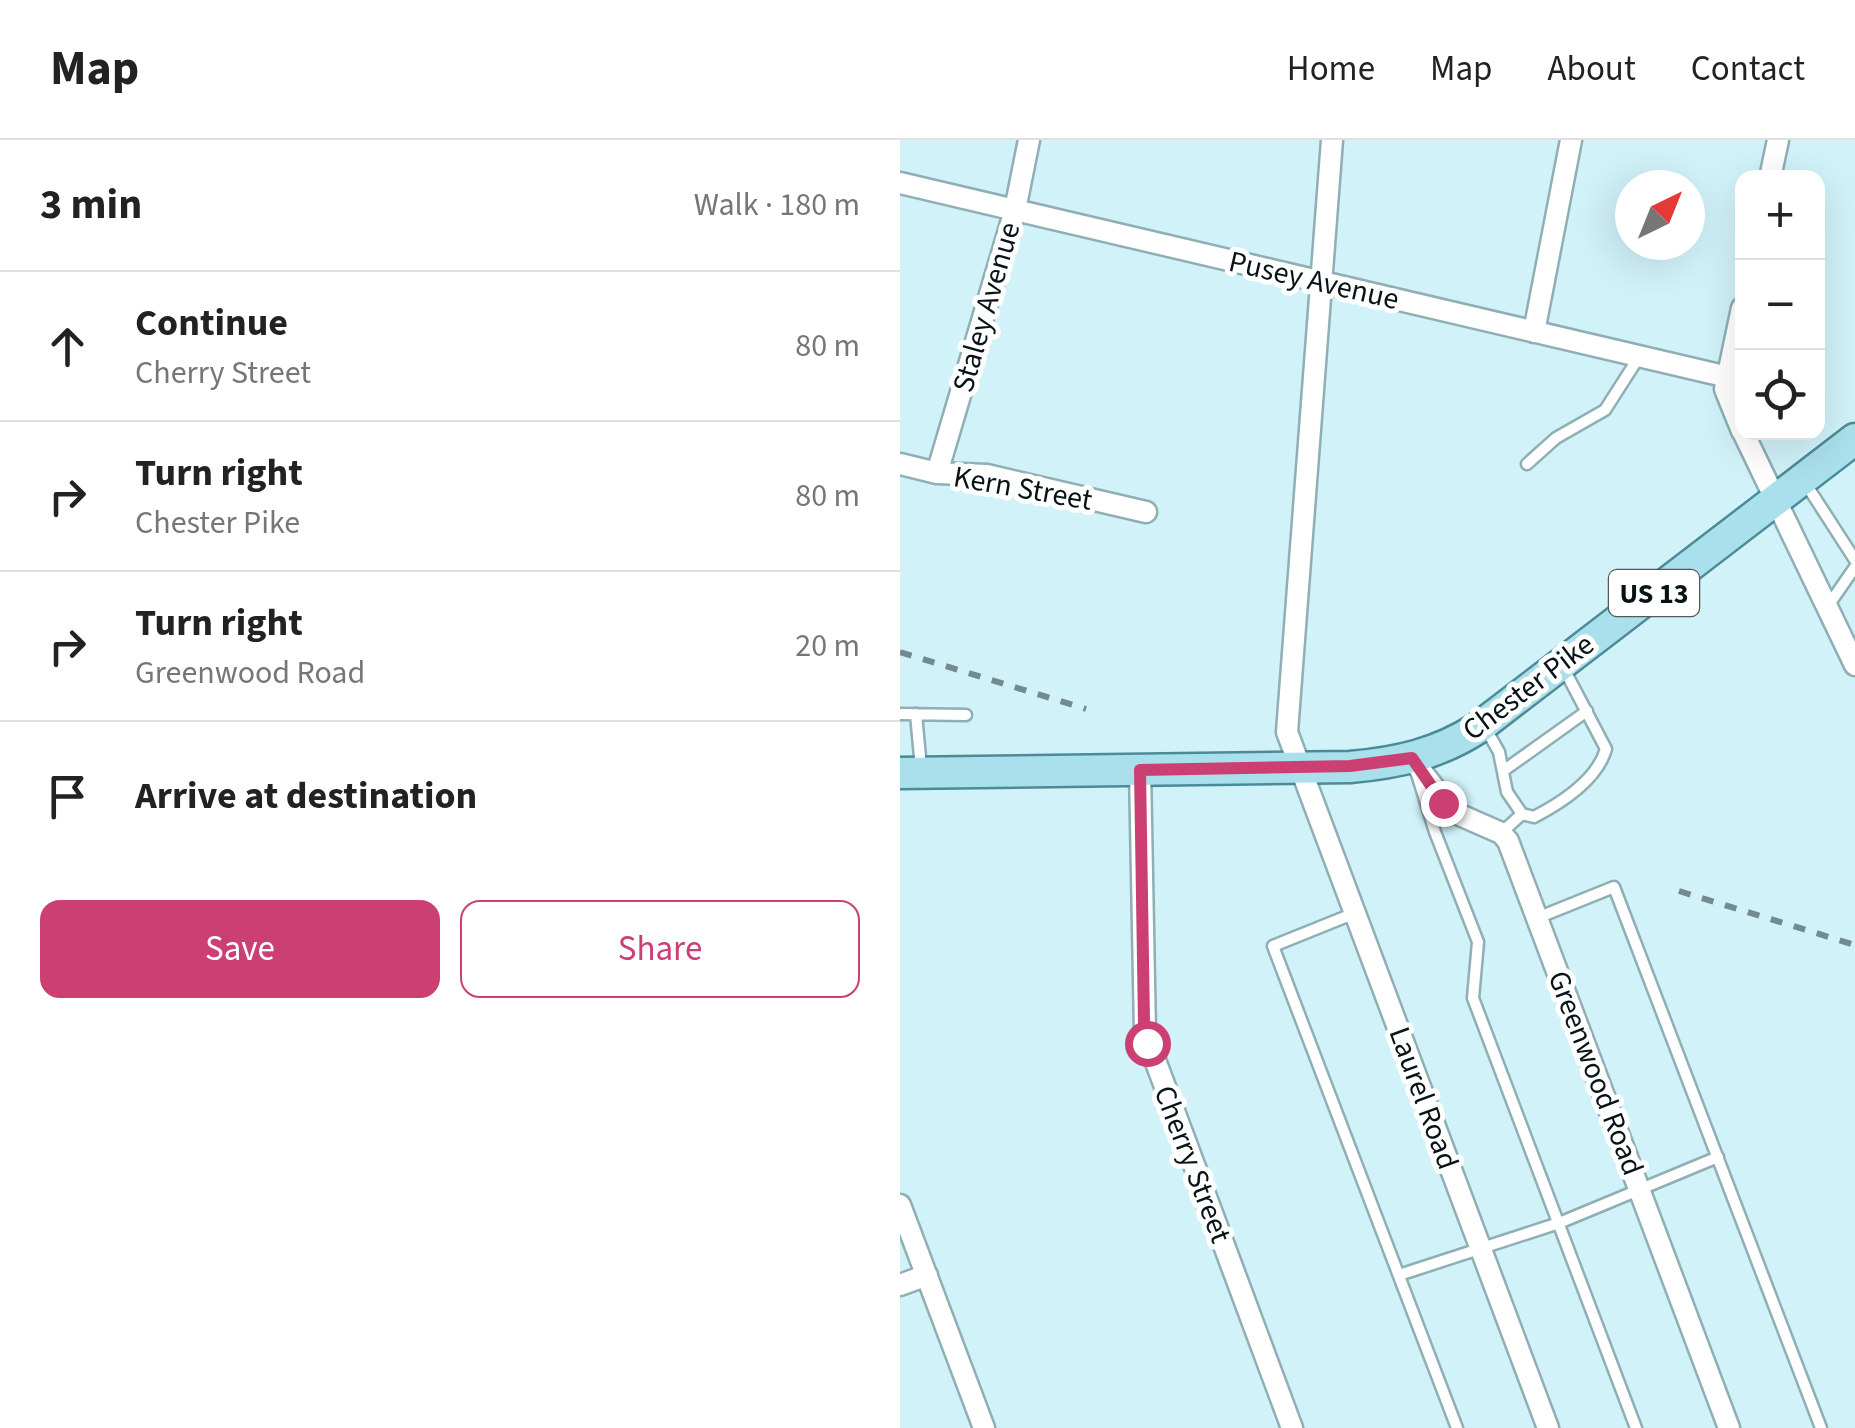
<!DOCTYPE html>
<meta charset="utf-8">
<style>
:root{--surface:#fff;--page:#f6f6f6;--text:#222;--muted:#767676;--line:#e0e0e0;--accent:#cb3f72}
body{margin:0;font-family:"Source Sans 3",sans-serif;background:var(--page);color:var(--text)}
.controls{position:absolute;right:30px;top:30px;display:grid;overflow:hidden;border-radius:20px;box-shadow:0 10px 40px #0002}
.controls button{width:90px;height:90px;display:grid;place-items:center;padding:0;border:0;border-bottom:2px solid var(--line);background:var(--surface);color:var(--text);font:50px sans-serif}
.compass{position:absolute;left:715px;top:30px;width:90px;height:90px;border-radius:50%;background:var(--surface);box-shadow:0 10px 40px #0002;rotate:43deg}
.stop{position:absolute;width:30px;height:30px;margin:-22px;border:8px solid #cb3f72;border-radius:50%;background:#fff}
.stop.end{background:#cb3f72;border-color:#fff;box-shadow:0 2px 10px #0008}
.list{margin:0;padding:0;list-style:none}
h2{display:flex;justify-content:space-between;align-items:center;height:130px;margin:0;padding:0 40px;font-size:42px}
h2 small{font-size:32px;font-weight:400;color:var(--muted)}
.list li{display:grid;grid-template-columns:65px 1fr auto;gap:30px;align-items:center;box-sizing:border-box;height:150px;padding:0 40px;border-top:2px solid var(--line)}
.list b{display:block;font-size:38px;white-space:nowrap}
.list p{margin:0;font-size:32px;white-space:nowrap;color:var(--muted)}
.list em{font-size:32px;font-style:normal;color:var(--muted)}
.actions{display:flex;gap:20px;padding:30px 40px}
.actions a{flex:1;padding:22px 0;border:2px solid var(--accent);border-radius:20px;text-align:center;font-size:35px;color:var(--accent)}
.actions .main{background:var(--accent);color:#fff}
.icon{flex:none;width:55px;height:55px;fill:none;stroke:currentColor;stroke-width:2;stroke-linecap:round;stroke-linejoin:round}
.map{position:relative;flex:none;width:955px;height:1288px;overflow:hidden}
header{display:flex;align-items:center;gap:60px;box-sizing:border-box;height:140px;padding:0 50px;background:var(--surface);border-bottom:2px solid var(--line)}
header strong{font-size:48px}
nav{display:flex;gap:55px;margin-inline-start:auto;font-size:35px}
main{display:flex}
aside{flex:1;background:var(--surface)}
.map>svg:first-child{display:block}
</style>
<header>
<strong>Map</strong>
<nav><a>Home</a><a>Map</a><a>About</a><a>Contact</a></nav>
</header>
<main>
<aside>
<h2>3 min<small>Walk · 180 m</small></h2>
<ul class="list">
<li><svg class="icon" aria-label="ahead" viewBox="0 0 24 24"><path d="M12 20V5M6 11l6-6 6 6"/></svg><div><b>Continue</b><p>Cherry Street</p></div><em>80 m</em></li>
<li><svg class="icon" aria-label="right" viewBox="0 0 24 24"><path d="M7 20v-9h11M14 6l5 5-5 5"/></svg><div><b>Turn right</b><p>Chester Pike</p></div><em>80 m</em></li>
<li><svg class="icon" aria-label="right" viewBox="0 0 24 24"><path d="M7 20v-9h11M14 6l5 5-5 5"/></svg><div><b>Turn right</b><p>Greenwood Road</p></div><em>20 m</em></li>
<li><svg class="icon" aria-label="arrive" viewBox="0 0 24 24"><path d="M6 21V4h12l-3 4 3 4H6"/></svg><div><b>Arrive at destination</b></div></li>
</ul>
<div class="actions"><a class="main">Save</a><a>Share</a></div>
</aside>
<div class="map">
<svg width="955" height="1288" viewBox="0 0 955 1288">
<rect width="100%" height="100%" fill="#d1f2f9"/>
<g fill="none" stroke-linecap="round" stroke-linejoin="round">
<defs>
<path id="service" d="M 627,324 L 656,298 L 705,270 L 739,217
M 904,341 L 955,420
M 928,466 L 955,427
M 0,574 L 66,575
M 16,574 L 21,628
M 586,589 L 599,612 L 607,652 L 622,674 L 601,693
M 603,631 L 687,571
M 517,634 L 535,692 L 578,802 L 573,858 L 736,1288
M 622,674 L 634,677 C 663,662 697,640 706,609 L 663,527
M 455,773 L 373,806 L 557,1288
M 637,778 L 714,747 L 921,1288
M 499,1135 L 659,1083 L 818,1017"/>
<path id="minor" d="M 432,0 L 387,592 L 648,1288
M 870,38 L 878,0
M 0,43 L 828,237
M 842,168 L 825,249 L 842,291
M 634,192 L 671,0
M 843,292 L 955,525
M 0,324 L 37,333 L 87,335 L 246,372
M 37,333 L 115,70 L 129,0
M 512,619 L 553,672 L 601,693 L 608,701 L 829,1288
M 240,630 L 245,893 L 392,1288
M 0,1065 L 84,1288
M 0,1145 L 27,1135"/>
<path id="primary" d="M 0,633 L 450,627 C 497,623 538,614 578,588 L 955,299"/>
</defs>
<use href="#service" stroke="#8fafb5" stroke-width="15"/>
<use href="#minor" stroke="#8fafb5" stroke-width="25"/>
<use href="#primary" stroke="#4b8b98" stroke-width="35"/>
<use href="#service" stroke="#fff" stroke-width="10"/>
<use href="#minor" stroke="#fff" stroke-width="20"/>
<use href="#primary" stroke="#a9e0eb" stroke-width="30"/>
<path stroke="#738a8f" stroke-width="6" stroke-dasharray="12 12" stroke-linecap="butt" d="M 0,512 L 186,569
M 779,751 L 955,805"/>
</g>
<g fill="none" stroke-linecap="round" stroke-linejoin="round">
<path stroke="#cb3f72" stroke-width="12" d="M 247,903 L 244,883 L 240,630 L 450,626 L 512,618 L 543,663"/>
</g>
<g text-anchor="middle" stroke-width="10" stroke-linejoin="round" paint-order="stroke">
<rect fill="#fff" stroke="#525a5c" stroke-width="2.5" x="709" y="430" width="90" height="46" rx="8"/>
<g font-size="28" font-weight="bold" fill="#081316">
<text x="754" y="463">US 13</text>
</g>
<g font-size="30" fill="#081316" stroke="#fff">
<text transform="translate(414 140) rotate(13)" y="10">Pusey Avenue</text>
<text transform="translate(86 167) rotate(-74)" y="10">Staley Avenue</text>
<text transform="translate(123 348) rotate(10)" y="10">Kern Street</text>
<text transform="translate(628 547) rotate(-37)" y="10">Chester Pike</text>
<text transform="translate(696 933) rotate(69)" y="10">Greenwood Road</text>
<text transform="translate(524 958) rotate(70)" y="10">Laurel Road</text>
<text transform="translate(293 1024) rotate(69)" y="10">Cherry Street</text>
</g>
</g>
</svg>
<div class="controls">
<button>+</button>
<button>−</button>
<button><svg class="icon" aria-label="locate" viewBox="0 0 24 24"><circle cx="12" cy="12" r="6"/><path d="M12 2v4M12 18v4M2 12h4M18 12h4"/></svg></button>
</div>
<svg class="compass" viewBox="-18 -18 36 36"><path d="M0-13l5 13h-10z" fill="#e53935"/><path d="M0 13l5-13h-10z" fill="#767676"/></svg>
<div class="stop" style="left:247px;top:903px"></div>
<div class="stop end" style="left:543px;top:663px"></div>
</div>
</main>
